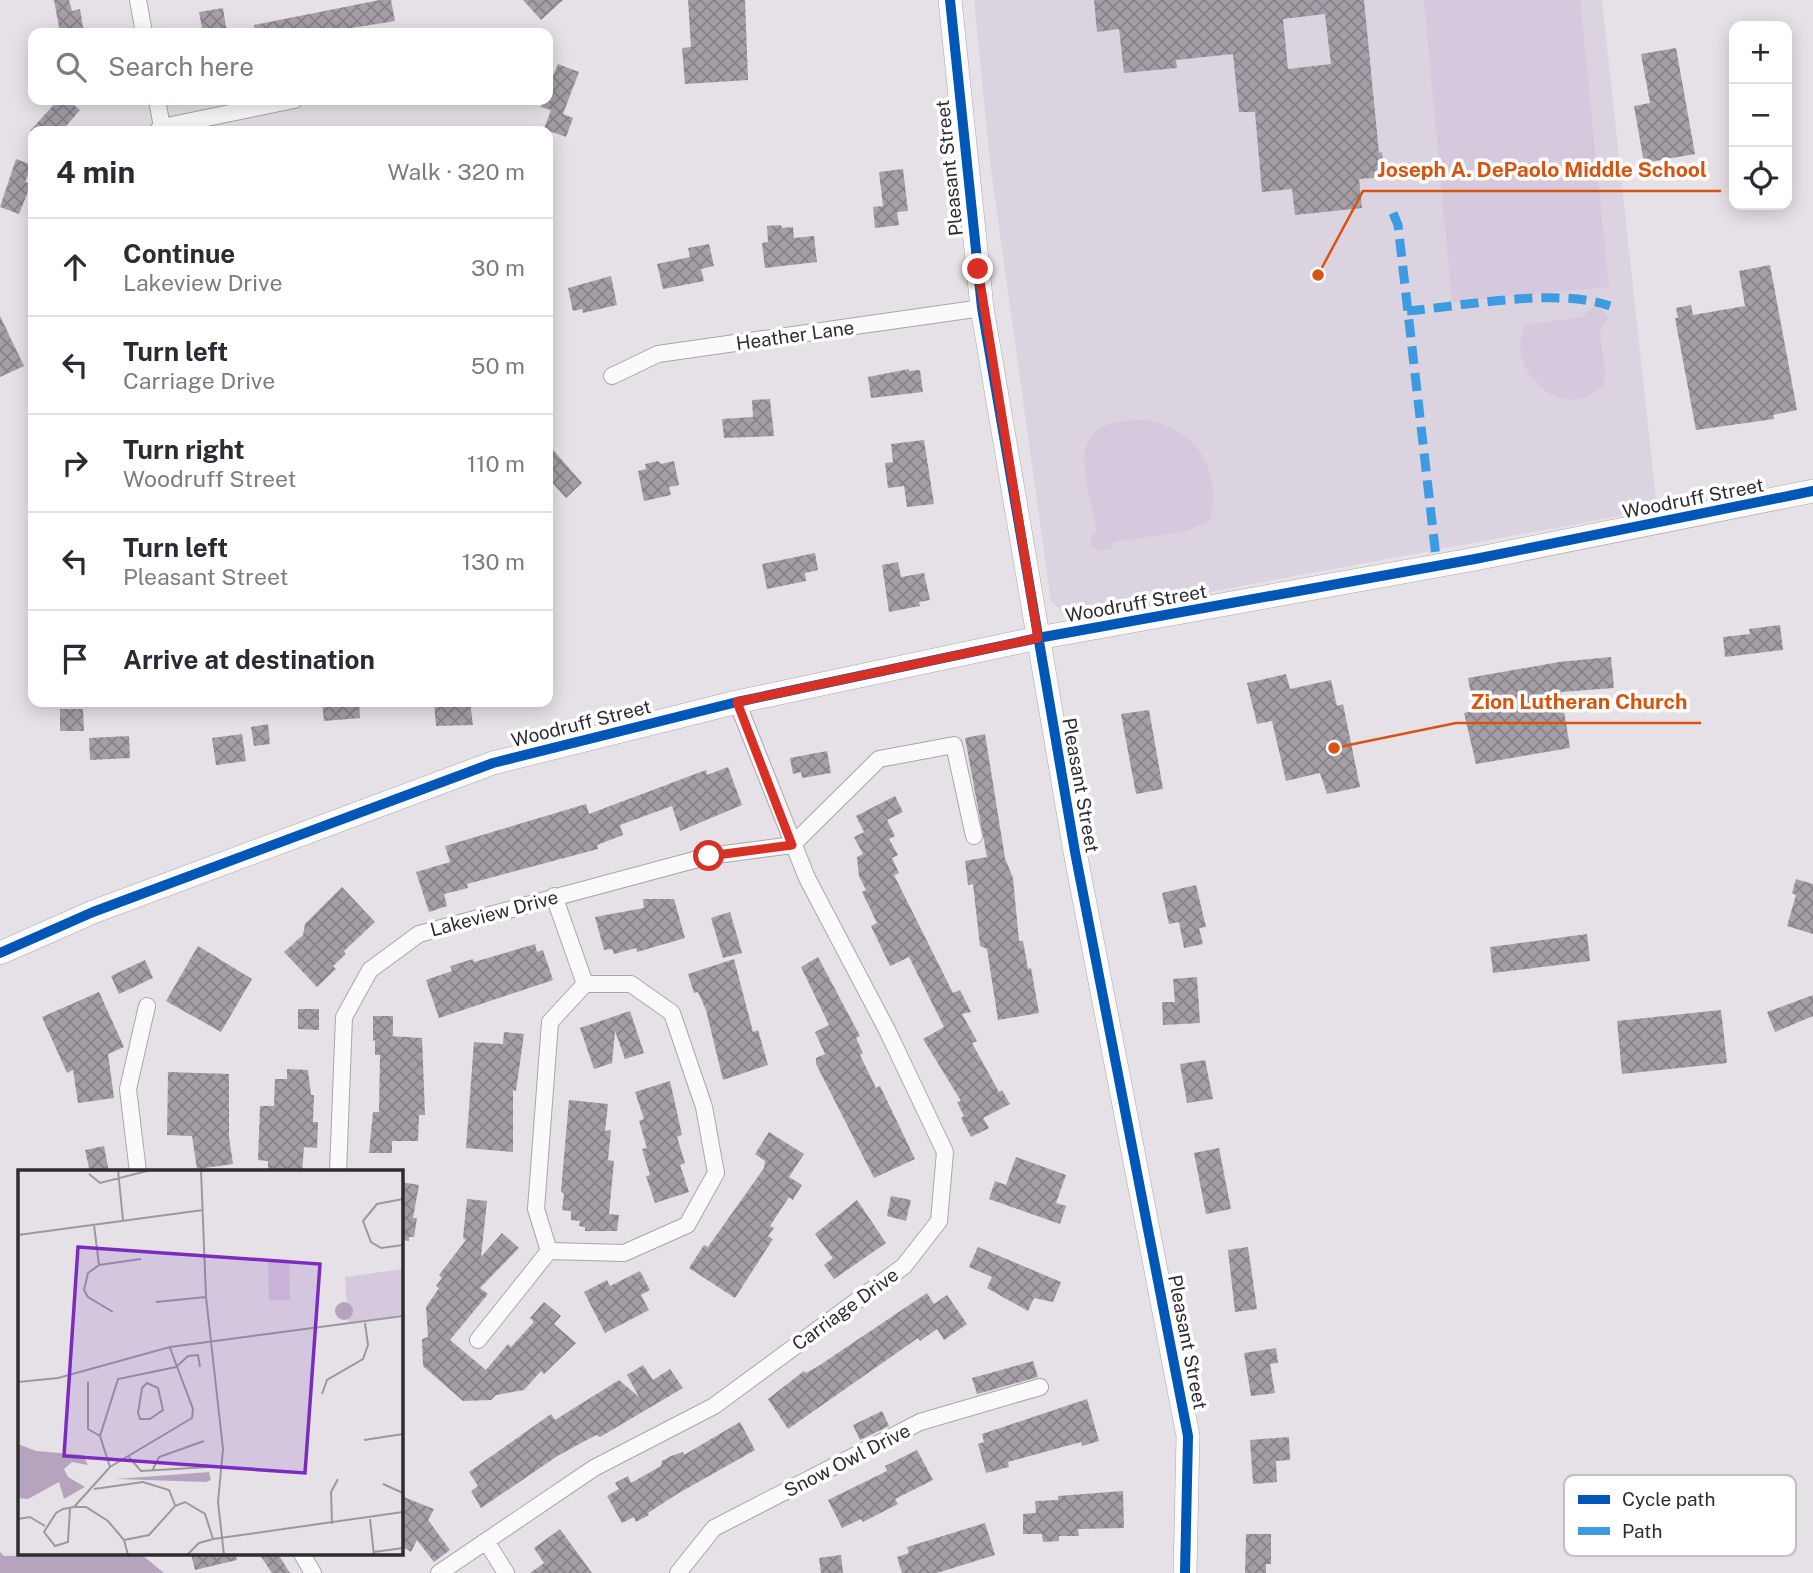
<!DOCTYPE html>
<meta charset="utf-8">
<style>
:root{--surface:#fff;--page:#f7f7f7;--text:#2b2b33;--muted:#7c7c81;--line:#e1e1e2}
body{margin:0;font-family:"Public Sans",sans-serif;background:var(--page);color:var(--text)}
.controls{position:absolute;right:21px;top:21px;display:grid;overflow:hidden;border-radius:14px;box-shadow:0 4px 18px #0003}
.controls button{width:63px;height:63px;display:grid;place-items:center;padding:0;border:0;border-bottom:2px solid var(--line);background:var(--surface);color:var(--text);font:35px sans-serif}
.stop{position:absolute;width:21px;height:21px;margin:-16px;border:5px solid #d93025;border-radius:50%;background:#fff}
.stop.end{background:#d93025;border-color:#fff;box-shadow:0 2px 7px #0008}
.list{margin:0;padding:0;list-style:none}
h2{display:flex;justify-content:space-between;align-items:center;height:91px;margin:0;padding:0 28px;font-size:30px}
h2 small{font-size:23px;font-weight:400;color:var(--muted)}
.list li{display:grid;grid-template-columns:46px 1fr auto;gap:21px;align-items:center;box-sizing:border-box;height:98px;padding:0 28px;border-top:2px solid var(--line)}
.list b{display:block;font-size:26px;white-space:nowrap}
.list p{margin:0;font-size:23px;white-space:nowrap;color:var(--muted)}
.list em{font-size:23px;font-style:normal;color:var(--muted)}
.icon{flex:none;width:38px;height:38px;fill:none;stroke:currentColor;stroke-width:2;stroke-linecap:round;stroke-linejoin:round}
.map{position:relative;flex:none;width:1813px;height:1573px;overflow:hidden}
.search{position:absolute;background:var(--surface);box-shadow:0 4px 18px #0003;left:28px;top:28px;width:525px;height:77px;display:flex;align-items:center;gap:18px;box-sizing:border-box;padding:0 24px;border-radius:14px;color:var(--muted);font-size:26px}
.panel{position:absolute;background:var(--surface);box-shadow:0 4px 18px #0003;left:28px;top:126px;width:525px;height:581px;border-radius:14px}
.map>svg:first-child{display:block}
</style>
<div class="map">
<svg width="1813" height="1573" viewBox="0 0 1813 1573">
<defs>
<pattern id="building-cross-hatch" width="8" height="8" patternUnits="userSpaceOnUse" patternTransform="scale(1.75)"><rect width="8" height="8" fill="#a59ea7"/><path d="M0 0l8 8M0 8l8-8" fill="none" stroke="#878188"/></pattern>
</defs>
<rect width="100%" height="100%" fill="#e5e1e7"/>
<path fill="#dcd3e0" d="M 974,0 L 1602,0 L 1657,509 L 1070,618 L 1051,602 L 990,162 Z"/>
<path fill="#d6c9dd" d="M 1424,0 L 1580,0 L 1609,287 L 1452,302 Z
M 1593,307 L 1603,310 L 1608,318 L 1600,332 L 1605,371 L 1603,386 C 1564,425 1503,371 1525,325 L 1582,317 Z
M 1146,420 C 1197,430 1222,468 1210,520 L 1186,531 L 1114,542 L 1111,549 L 1098,551 L 1090,545 L 1092,536 L 1097,532 C 1086,472 1059,418 1146,420 Z"/>
<path fill="#b6a4bf" d="M 0,1552 L 4,1556 L 132,1554 L 142,1555 L 164,1573 L 0,1573 Z"/>
<path fill="url(#building-cross-hatch)" fill-rule="evenodd" d="M 54,0 L 69,0 L 72,11 L 80,9 L 84,33 L 60,33 Z
M 380,0 L 391,0 L 395,21 L 321,33 L 255,33 L 254,25 Z
M 523,0 L 563,0 L 541,20 Z
M 688,0 L 745,0 L 748,80 L 685,84 L 682,48 L 691,47 Z
M 1094,0 L 1364,0 L 1379,153 L 1382,152 L 1384,177 L 1359,179 L 1362,208 L 1295,215 L 1292,189 L 1262,192 L 1255,112 L 1239,112 L 1233,54 L 1176,60 L 1177,68 L 1124,73 L 1119,29 L 1097,32 ZM 1325,14 L 1331,64 L 1288,69 L 1283,19 Z
M 223,8 L 227,33 L 203,33 L 199,12 Z
M 1676,48 L 1695,154 L 1644,163 L 1634,106 L 1650,103 L 1641,54 Z
M 558,64 L 579,72 L 563,114 L 573,118 L 566,137 L 544,129 L 551,110 L 541,107 L 543,100 L 548,100 L 548,87 Z
M 58,100 L 68,100 L 80,110 L 62,131 L 30,131 Z
M 16,159 L 32,165 L 25,182 L 31,184 L 19,214 L 0,207 Z
M 903,169 L 908,211 L 897,212 L 899,225 L 875,228 L 873,207 L 883,206 L 879,172 Z
M 781,225 L 782,228 L 793,227 L 794,238 L 814,236 L 817,262 L 765,268 L 762,243 L 768,242 L 767,226 Z
M 709,244 L 714,266 L 701,269 L 704,281 L 663,289 L 657,264 L 690,257 L 688,248 Z
M 1770,265 L 1797,410 L 1773,415 L 1774,419 L 1696,430 L 1675,318 L 1678,318 L 1676,308 L 1691,305 L 1693,315 L 1745,306 L 1739,271 Z
M 611,276 L 617,305 L 583,313 L 582,309 L 573,311 L 568,288 Z
M 0,316 L 24,366 L 0,377 Z
M 909,369 L 909,371 L 920,370 L 923,392 L 871,398 L 868,377 Z
M 770,399 L 774,436 L 724,438 L 722,419 L 753,417 L 752,400 Z
M 924,440 L 934,504 L 907,507 L 904,486 L 888,488 L 885,463 L 893,462 L 891,444 Z
M 548,444 L 582,483 L 566,498 L 548,478 Z
M 658,461 L 661,464 L 674,461 L 679,485 L 669,487 L 671,495 L 644,501 L 638,471 L 646,469 L 645,464 Z
M 815,553 L 818,570 L 805,573 L 806,581 L 767,589 L 762,564 Z
M 898,562 L 901,577 L 924,573 L 930,600 L 919,602 L 920,606 L 889,612 L 882,565 Z
M 1780,625 L 1783,650 L 1725,657 L 1723,637 L 1750,634 L 1749,629 Z
M 1611,657 L 1614,688 L 1561,692 L 1570,748 L 1476,764 L 1464,713 L 1474,711 L 1468,678 L 1559,662 Z
M 1286,674 L 1290,689 L 1331,680 L 1337,706 L 1343,704 L 1360,787 L 1327,794 L 1320,773 L 1286,781 L 1272,721 L 1257,724 L 1247,683 Z
M 322,702 L 359,702 L 360,718 L 324,721 Z
M 434,702 L 449,702 L 449,704 L 470,702 L 473,725 L 436,726 Z
M 60,709 L 83,709 L 84,731 L 60,731 Z
M 1149,710 L 1163,789 L 1136,794 L 1121,714 Z
M 268,724 L 270,744 L 254,746 L 251,727 Z
M 242,734 L 246,761 L 216,765 L 212,738 Z
M 985,734 L 1005,858 L 1013,878 L 1019,941 L 1023,941 L 1028,969 L 1031,968 L 1039,1013 L 998,1020 L 987,949 L 980,946 L 973,884 L 968,885 L 965,861 L 987,857 L 965,738 Z
M 129,736 L 130,758 L 90,760 L 89,738 Z
M 827,751 L 831,773 L 802,778 L 801,772 L 793,774 L 790,758 Z
M 728,767 L 742,805 L 680,831 L 672,806 L 620,825 L 623,835 L 597,845 L 598,849 L 467,884 L 468,888 L 444,894 L 447,906 L 429,912 L 416,872 L 450,862 L 445,846 L 586,804 L 589,814 L 706,770 L 707,775 Z
M 895,796 L 903,812 L 887,820 L 895,836 L 889,839 L 898,855 L 892,858 L 899,873 L 894,875 L 953,993 L 960,990 L 971,1012 L 962,1014 L 977,1041 L 972,1043 L 999,1092 L 1002,1090 L 1010,1104 L 983,1118 L 989,1128 L 971,1137 L 961,1118 L 964,1116 L 957,1102 L 961,1101 L 923,1039 L 944,1027 L 909,957 L 890,966 L 871,926 L 877,923 L 862,892 L 866,890 L 859,876 L 857,857 L 863,854 L 854,837 L 864,832 L 856,816 Z
M 1796,879 L 1813,884 L 1813,934 L 1787,926 L 1796,895 L 1792,893 Z
M 1196,885 L 1206,927 L 1199,928 L 1203,944 L 1184,948 L 1179,922 L 1169,924 L 1162,893 Z
M 342,887 L 375,922 L 344,951 L 346,954 L 333,966 L 336,969 L 317,987 L 284,952 L 303,935 L 305,924 Z
M 643,899 L 674,899 L 685,938 L 637,952 L 636,948 L 614,954 L 612,949 L 604,950 L 595,917 L 644,908 Z
M 730,912 L 742,953 L 723,958 L 711,918 Z
M 1587,934 L 1590,961 L 1493,973 L 1490,947 Z
M 535,944 L 537,952 L 543,950 L 553,980 L 439,1018 L 426,980 L 452,971 L 450,966 L 473,959 L 474,962 Z
M 198,946 L 252,979 L 221,1032 L 166,1001 Z
M 818,957 L 860,1036 L 856,1038 L 863,1053 L 860,1055 L 876,1088 L 880,1086 L 915,1159 L 874,1178 L 816,1064 L 816,1058 L 825,1054 L 815,1032 L 829,1025 L 801,967 Z
M 734,959 L 753,1032 L 758,1030 L 768,1065 L 723,1080 L 706,1010 L 698,992 L 694,993 L 688,974 Z
M 145,960 L 153,978 L 119,994 L 111,976 Z
M 1197,977 L 1200,1023 L 1163,1025 L 1162,1002 L 1175,1002 L 1173,979 Z
M 99,992 L 124,1047 L 108,1054 L 114,1098 L 78,1103 L 73,1070 L 67,1073 L 42,1017 Z
M 1813,995 L 1813,1016 L 1775,1032 L 1767,1012 Z
M 298,1009 L 319,1009 L 319,1030 L 298,1029 Z
M 1721,1010 L 1727,1063 L 1622,1074 L 1617,1021 Z
M 630,1011 L 644,1053 L 625,1059 L 615,1031 L 612,1063 L 594,1069 L 580,1028 Z
M 373,1016 L 393,1016 L 393,1035 L 390,1036 L 422,1038 L 425,1115 L 419,1115 L 418,1141 L 392,1141 L 392,1153 L 369,1153 L 373,1112 L 379,1112 L 380,1055 L 375,1055 L 375,1040 L 373,1041 Z
M 504,1032 L 524,1034 L 516,1091 L 513,1090 L 513,1152 L 466,1148 L 474,1042 L 503,1044 Z
M 1205,1060 L 1213,1099 L 1187,1103 L 1180,1064 Z
M 287,1069 L 308,1070 L 311,1095 L 314,1095 L 313,1122 L 318,1122 L 317,1148 L 304,1147 L 302,1172 L 268,1172 L 268,1161 L 258,1160 L 260,1106 L 274,1106 L 275,1079 L 287,1079 Z
M 168,1072 L 229,1074 L 229,1137 L 233,1164 L 197,1169 L 192,1136 L 167,1135 Z
M 670,1081 L 682,1135 L 677,1137 L 685,1163 L 680,1165 L 689,1192 L 655,1203 L 646,1176 L 650,1175 L 642,1149 L 647,1148 L 639,1121 L 644,1119 L 635,1092 Z
M 569,1100 L 608,1104 L 605,1131 L 611,1130 L 608,1160 L 614,1161 L 609,1214 L 619,1215 L 617,1231 L 585,1231 L 585,1227 L 579,1226 L 580,1221 L 571,1220 L 571,1211 L 562,1210 L 564,1194 L 561,1191 Z
M 769,1132 L 804,1154 L 789,1177 L 802,1185 L 793,1200 L 789,1197 L 770,1226 L 774,1228 L 768,1236 L 773,1239 L 735,1298 L 689,1268 L 704,1245 L 708,1247 L 764,1168 L 765,1161 L 755,1154 Z
M 104,1146 L 109,1172 L 90,1172 L 85,1150 Z
M 1219,1148 L 1231,1209 L 1206,1214 L 1194,1153 Z
M 1016,1157 L 1066,1175 L 1056,1203 L 1066,1206 L 1060,1224 L 989,1199 L 995,1181 L 1006,1185 Z
M 401,1182 L 419,1185 L 413,1218 L 417,1218 L 414,1237 L 409,1237 L 409,1241 L 401,1240 Z
M 891,1196 L 911,1200 L 906,1221 L 887,1216 Z
M 467,1199 L 487,1201 L 481,1257 L 502,1233 L 519,1248 L 480,1288 L 488,1294 L 450,1340 L 486,1370 L 508,1344 L 511,1347 L 534,1322 L 530,1318 L 544,1302 L 561,1316 L 554,1324 L 576,1343 L 544,1374 L 541,1371 L 524,1390 L 496,1395 L 491,1400 L 463,1401 L 423,1366 L 422,1339 L 428,1337 L 426,1307 L 439,1288 L 436,1286 L 442,1278 L 439,1275 L 466,1240 L 463,1238 Z
M 857,1200 L 886,1243 L 834,1279 L 824,1265 L 833,1258 L 815,1234 Z
M 978,1247 L 1061,1282 L 1053,1302 L 1034,1298 L 1028,1311 L 987,1288 L 992,1277 L 969,1267 Z
M 1248,1247 L 1257,1309 L 1235,1312 L 1228,1250 Z
M 640,1271 L 650,1290 L 641,1295 L 649,1310 L 605,1333 L 584,1292 L 607,1280 L 610,1286 Z
M 927,1293 L 934,1304 L 947,1295 L 967,1324 L 944,1340 L 937,1329 L 920,1341 L 918,1338 L 788,1429 L 768,1399 L 804,1371 L 806,1373 L 817,1367 Z
M 1276,1348 L 1278,1363 L 1270,1364 L 1275,1393 L 1251,1396 L 1244,1353 Z
M 1033,1361 L 1038,1377 L 977,1394 L 972,1378 Z
M 643,1365 L 653,1380 L 670,1369 L 683,1388 L 600,1437 L 596,1435 L 559,1455 L 481,1508 L 471,1491 L 478,1486 L 469,1472 L 551,1414 L 555,1420 L 619,1380 L 639,1397 L 627,1375 Z
M 1087,1399 L 1099,1441 L 1082,1446 L 1081,1442 L 1008,1462 L 1009,1467 L 986,1473 L 978,1444 L 984,1442 L 982,1434 Z
M 882,1411 L 889,1426 L 860,1440 L 853,1425 Z
M 740,1422 L 755,1450 L 677,1494 L 648,1513 L 649,1515 L 636,1522 L 634,1517 L 622,1523 L 607,1496 L 619,1489 L 615,1483 L 628,1476 L 631,1483 L 661,1466 L 662,1461 L 671,1456 L 683,1452 L 684,1455 Z
M 1289,1437 L 1290,1460 L 1276,1461 L 1277,1482 L 1253,1484 L 1250,1440 Z
M 917,1450 L 933,1480 L 895,1499 L 898,1504 L 863,1522 L 861,1519 L 842,1528 L 828,1500 L 887,1471 L 885,1466 Z
M 1123,1491 L 1124,1528 L 1078,1529 L 1079,1536 L 1059,1536 L 1059,1541 L 1043,1542 L 1042,1534 L 1023,1534 L 1023,1514 L 1036,1513 L 1035,1501 L 1058,1500 L 1058,1496 Z
M 401,1496 L 434,1509 L 428,1520 L 450,1550 L 434,1562 L 417,1540 L 411,1552 L 401,1546 Z
M 985,1523 L 995,1555 L 937,1573 L 902,1573 L 897,1557 L 909,1553 L 907,1547 Z
M 560,1529 L 592,1573 L 530,1573 L 544,1563 L 534,1548 Z
M 1246,1534 L 1271,1534 L 1271,1564 L 1266,1564 L 1266,1573 L 1245,1573 Z
M 191,1554 L 236,1554 L 237,1560 L 195,1570 Z
M 259,1554 L 278,1554 L 290,1573 L 272,1573 Z
M 841,1555 L 843,1573 L 821,1573 L 819,1558 Z"/>
<g fill="none" stroke-linecap="round" stroke-linejoin="round">
<defs>
<path id="street" d="M 138,0 L 144,33
M 157,100 L 162,127 L 157,131
M 162,127 L 294,100
M 612,376 L 658,354 L 982,308
M 554,896 L 585,984
M 585,984 L 631,984 L 672,1013 L 704,1107 L 716,1173 L 687,1225 L 624,1253 L 549,1251 L 536,1209 L 550,1022 Z
M 138,1172 L 128,1089 L 147,1006
M 338,1172 L 344,1017 L 370,970 L 419,934 L 709,856 L 792,845 L 879,759 L 954,745 L 974,836
M 478,1340 L 549,1251
M 486,1541 L 506,1573
M 302,1554 L 313,1573
M 439,1573 L 594,1468 L 714,1406 L 904,1266 L 939,1221 L 945,1152 L 887,1030 L 807,878 L 737,702
M 678,1573 L 714,1528 L 920,1422 L 1040,1387"/>
<path id="secondary" d="M 950,0 L 982,308 L 1075,852 L 1188,1436 L 1185,1573
M 0,953 L 93,912 L 493,763 L 737,702 L 1038,638 L 1475,559 L 1813,491"/>
</defs>
<use href="#street" stroke="#a9a6aa" stroke-width="18"/>
<use href="#secondary" stroke="#a9a6aa" stroke-width="24"/>
<use href="#street" stroke="#fbfafb" stroke-width="16"/>
<use href="#secondary" stroke="#fbfafb" stroke-width="23"/>
<path stroke="#3d9ce1" stroke-width="9" stroke-dasharray="18 9" stroke-linecap="butt" d="M 1393,213 L 1398,225 L 1437,566
M 1407,311 C 1465,306 1557,287 1610,306"/>
<defs>
<path id="cycleway" d="M 950,0 L 982,308 L 1075,852 L 1188,1436 L 1185,1573
M 0,953 L 93,912 L 493,763 L 737,702 L 1038,638 L 1475,559 L 1813,491"/>
</defs>
<use href="#cycleway" stroke="#fff" stroke-width="15"/>
<use href="#cycleway" stroke="#0057b8" stroke-width="10"/>
</g>
<g fill="none" stroke-linecap="round" stroke-linejoin="round">
<path stroke="#d93025" stroke-width="9" d="M 709,856 L 792,845 L 737,702 L 1038,638 L 978,269"/>
</g>
<g text-anchor="middle" stroke-width="7" stroke-linejoin="round" paint-order="stroke">
<g font-size="19" fill="#2f2c30" stroke="#fff">
<text transform="translate(949 168) rotate(-96)" y="7">Pleasant Street</text>
<text transform="translate(795 335) rotate(-8)" y="7">Heather Lane</text>
<text transform="translate(1693 498) rotate(-11)" y="7">Woodruff Street</text>
<text transform="translate(1136 603) rotate(-10)" y="7">Woodruff Street</text>
<text transform="translate(581 723) rotate(-14)" y="7">Woodruff Street</text>
<text transform="translate(1081 785) rotate(80)" y="7">Pleasant Street</text>
<text transform="translate(494 913) rotate(-15)" y="7">Lakeview Drive</text>
<text transform="translate(845 1309) rotate(-36)" y="7">Carriage Drive</text>
<text transform="translate(1188 1342) rotate(79)" y="7">Pleasant Street</text>
<text transform="translate(847 1460) rotate(-27)" y="7">Snow Owl Drive</text>
</g>
</g>
<g transform="translate(18 1170)">
<rect width="385" height="385" fill="#e5e1e7"/>
<path d="M 250,89 L 271,89 L 272,130 L 251,130 Z" fill="#d6c9dd"/>
<path d="M 385,99 L 385,145 L 330,154 L 327,107 Z" fill="#d6c9dd"/>
<path d="M317 141a9 9 0 1 1 18 0a9 9 0 1 1-18 0ZM 0,274 L 18,281 L 65,285 L 70,295 L 54,292 L 46,299 L 50,307 L 67,317 L 46,329 L 41,312 L 10,329 L 0,328 ZM 191,302 L 193,310 L 188,312 L 98,309 Z" fill="#b6a4bf"/>
<path fill="none" stroke="#9c999e" stroke-width="2" d="M 100,0 L 105,50M 183,0 L 188,127 L 205,279 L 200,332 L 206,385M 71,4 L 82,13 L 133,0M 385,29 L 359,34 L 345,51 L 353,72 L 363,78 L 385,75M 76,55 L 81,95 L 70,103 L 66,120 L 70,127 L 95,142M 0,65 L 185,40M 81,95 L 123,89M 0,117 L 0,140M 138,132 L 188,127M 0,212 L 40,208 L 152,177 L 385,146M 70,212 L 70,259 L 82,266M 129,213 L 140,218 L 145,240 L 132,249 L 122,249 L 120,243 L 124,218 ZM 304,224 L 309,210 L 345,189 L 350,175 L 347,153M 346,270 L 385,264M 111,287 L 123,301 L 191,297M 92,297 L 82,266 L 100,209 L 158,197 L 170,186 L 180,185 L 182,197M 134,301 L 141,287 L 186,271M 365,314 L 385,323M 76,319 L 125,312 L 151,320 L 157,335M 56,337 L 68,337 L 90,351 L 106,370 L 110,385M 52,338 L 50,372 L 37,376 L 26,362 L 38,343 L 45,339 L 56,337 L 92,297 L 174,248 L 175,239 L 152,178M 0,349 L 12,347 L 27,356M 352,349 L 356,385M 314,354 L 313,322 L 320,309M 106,370 L 131,365 L 157,336 L 167,332 L 187,344 L 195,369M 356,382 L 385,378M 169,385 L 181,373 L 195,369 L 385,342"/>
<path fill="#7b2cbf" fill-opacity="0.15" stroke="#7b2cbf" stroke-width="3.5" d="M 60,77 L 302,94 L 287,303 L 46,286 Z"/>
<rect width="385" height="385" fill="none" stroke="#2f2c30" stroke-width="3.5"/>
</g>
<rect x="1564" y="1475" width="232" height="81" rx="10" fill="#fff" stroke="#c1c0c1" stroke-width="2"/>
<rect x="1578" y="1495" width="32" height="9" fill="#0057b8"/>
<rect x="1578" y="1527" width="32" height="8" fill="#3d9ce1"/>
<g font-size="19" fill="#2f2c30">
<text x="1622" y="1506">Cycle path</text>
<text x="1622" y="1538">Path</text>
</g>
<path fill="none" stroke="#d65410" stroke-width="2.5" d="M1318 275L1363 191H1721M1334 748L1456 723H1701"/>
<g fill="#d65410" stroke="#fff" stroke-width="2.5">
<circle cx="1318" cy="275" r="7"/>
<circle cx="1334" cy="748" r="7"/>
</g>
<g font-size="21" text-anchor="middle" font-weight="bold" fill="#d65410" stroke="#fff" stroke-width="7" stroke-linejoin="round" paint-order="stroke">
<text x="1542" y="177">Joseph A. DePaolo Middle School</text>
<text x="1579" y="709">Zion Lutheran Church</text>
</g>
</svg>
<div class="controls">
<button>+</button>
<button>−</button>
<button><svg class="icon" aria-label="locate" viewBox="0 0 24 24"><circle cx="12" cy="12" r="6"/><path d="M12 2v4M12 18v4M2 12h4M18 12h4"/></svg></button>
</div>
<div class="stop" style="left:709px;top:856px"></div>
<div class="stop end" style="left:978px;top:269px"></div>
<div class="search"><svg class="icon" aria-label="search" viewBox="0 0 24 24"><circle cx="10" cy="10" r="6"/><path d="M15 15l6 6"/></svg>Search here</div>
<section class="panel">
<h2>4 min<small>Walk · 320 m</small></h2>
<ul class="list">
<li><svg class="icon" aria-label="ahead" viewBox="0 0 24 24"><path d="M12 20V5M6 11l6-6 6 6"/></svg><div><b>Continue</b><p>Lakeview Drive</p></div><em>30 m</em></li>
<li><svg class="icon" aria-label="left" viewBox="0 0 24 24"><path d="M17 20v-9H6M10 6l-5 5 5 5"/></svg><div><b>Turn left</b><p>Carriage Drive</p></div><em>50 m</em></li>
<li><svg class="icon" aria-label="right" viewBox="0 0 24 24"><path d="M7 20v-9h11M14 6l5 5-5 5"/></svg><div><b>Turn right</b><p>Woodruff Street</p></div><em>110 m</em></li>
<li><svg class="icon" aria-label="left" viewBox="0 0 24 24"><path d="M17 20v-9H6M10 6l-5 5 5 5"/></svg><div><b>Turn left</b><p>Pleasant Street</p></div><em>130 m</em></li>
<li><svg class="icon" aria-label="arrive" viewBox="0 0 24 24"><path d="M6 21V4h12l-3 4 3 4H6"/></svg><div><b>Arrive at destination</b></div></li>
</ul>
</section>
</div>
